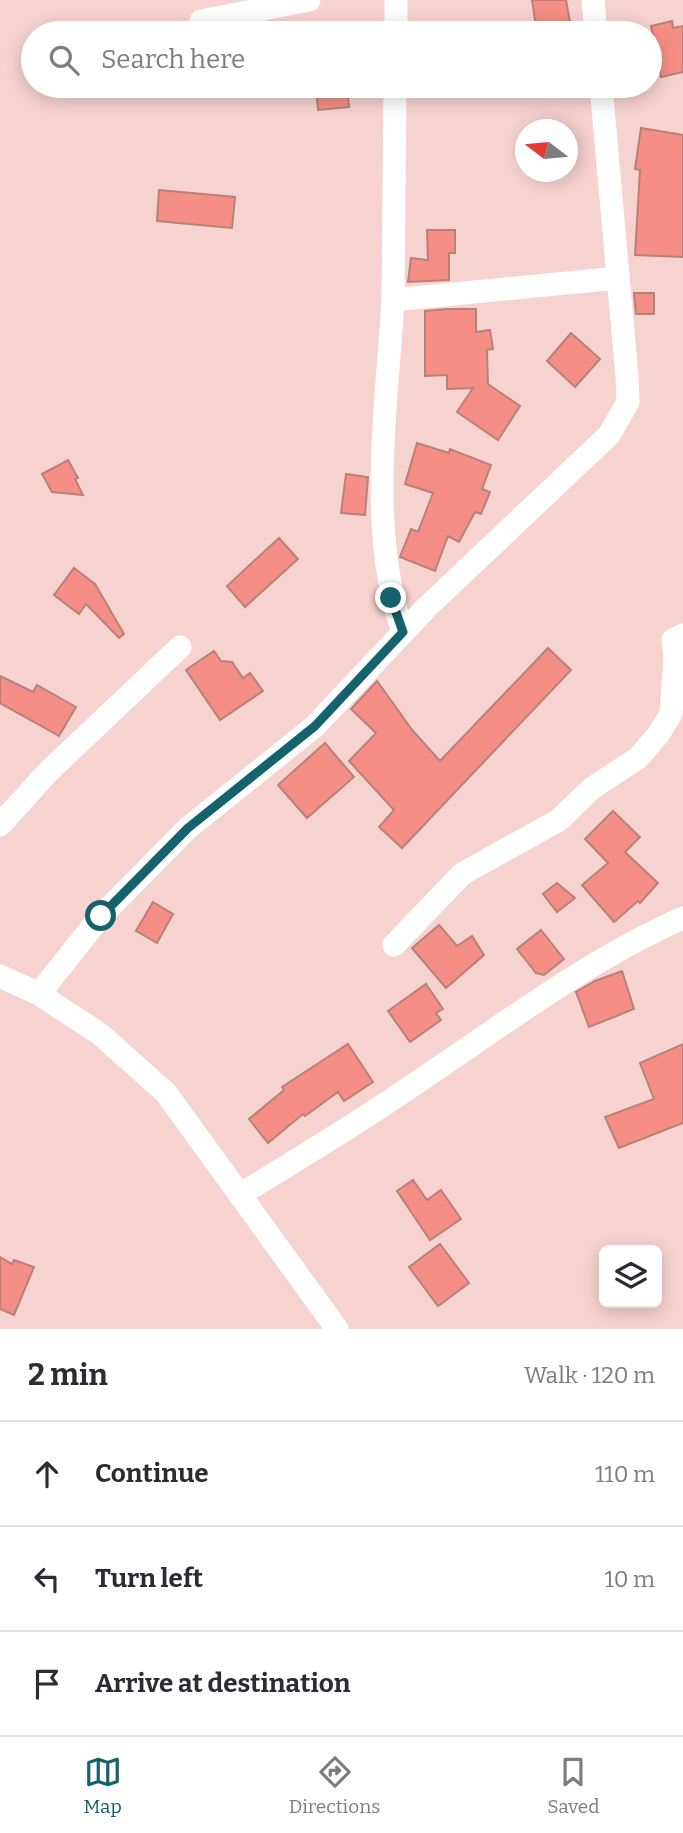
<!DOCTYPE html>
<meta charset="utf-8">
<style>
:root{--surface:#fff;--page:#f2f2f3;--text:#2b2b33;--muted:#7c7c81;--line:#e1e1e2;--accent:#14626b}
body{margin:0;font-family:Bitter,serif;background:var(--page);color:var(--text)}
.controls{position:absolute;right:21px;bottom:21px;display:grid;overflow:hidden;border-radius:10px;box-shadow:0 4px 18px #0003}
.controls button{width:63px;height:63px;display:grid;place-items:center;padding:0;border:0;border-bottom:2px solid var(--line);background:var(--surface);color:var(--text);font:35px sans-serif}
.compass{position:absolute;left:515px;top:119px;width:63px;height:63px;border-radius:50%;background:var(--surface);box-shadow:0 4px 18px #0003;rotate:286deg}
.stop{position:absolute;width:21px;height:21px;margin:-16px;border:5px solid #14626b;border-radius:50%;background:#fff}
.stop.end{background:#14626b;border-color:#fff;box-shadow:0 2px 7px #0008}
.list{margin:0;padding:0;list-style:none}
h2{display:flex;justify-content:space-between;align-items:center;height:91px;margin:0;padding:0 28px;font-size:30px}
h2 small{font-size:23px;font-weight:400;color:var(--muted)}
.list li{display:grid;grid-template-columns:46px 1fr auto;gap:21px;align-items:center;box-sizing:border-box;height:105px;padding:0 28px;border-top:2px solid var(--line)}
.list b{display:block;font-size:26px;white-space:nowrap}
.list em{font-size:23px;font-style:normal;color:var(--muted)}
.icon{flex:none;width:38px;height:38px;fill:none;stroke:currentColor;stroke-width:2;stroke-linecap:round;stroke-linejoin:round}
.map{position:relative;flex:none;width:683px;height:1329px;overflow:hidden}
.search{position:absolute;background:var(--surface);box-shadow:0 4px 18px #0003;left:21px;right:21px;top:21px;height:77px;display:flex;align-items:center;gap:18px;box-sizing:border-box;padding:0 24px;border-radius:38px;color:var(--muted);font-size:26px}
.sheet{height:406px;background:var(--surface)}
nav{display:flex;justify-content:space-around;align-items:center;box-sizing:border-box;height:98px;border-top:2px solid var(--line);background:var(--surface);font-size:19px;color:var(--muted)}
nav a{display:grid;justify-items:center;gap:4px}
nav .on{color:var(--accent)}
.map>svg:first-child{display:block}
</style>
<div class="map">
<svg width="683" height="1329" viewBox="0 0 683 1329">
<rect width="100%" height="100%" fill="#f7d3cf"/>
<path fill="#f58f85" stroke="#b7817a" stroke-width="2" d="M 532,0 L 566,0 L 572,33 L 537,33 Z
M 672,21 L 673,28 L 683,26 L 683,72 L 661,77 L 651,26 Z
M 316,86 L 347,86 L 349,107 L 318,110 Z
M 641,128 L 683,135 L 683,257 L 635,255 L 640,170 L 635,169 Z
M 159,190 L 235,197 L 232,228 L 157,221 Z
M 427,230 L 455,230 L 455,253 L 449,253 L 449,280 L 408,282 L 411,258 L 428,260 Z
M 634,293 L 654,293 L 654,314 L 636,314 Z
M 448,309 L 476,309 L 476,332 L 490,330 L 493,349 L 487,350 L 488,384 L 520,406 L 498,440 L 457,412 L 473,388 L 447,389 L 447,375 L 425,376 L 425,311 Z
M 571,333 L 600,359 L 575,387 L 547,361 Z
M 417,443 L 449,453 L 450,449 L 491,465 L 482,489 L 490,492 L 481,514 L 475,512 L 459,542 L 448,536 L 435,571 L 400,557 L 411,529 L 418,532 L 433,493 L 405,484 Z
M 68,460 L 78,478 L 75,479 L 83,495 L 52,492 L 42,474 Z
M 346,474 L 368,477 L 365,515 L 341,513 Z
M 279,538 L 298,559 L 245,607 L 227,586 Z
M 74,568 L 95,584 L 124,634 L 119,638 L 86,604 L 79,614 L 54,595 Z
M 548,648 L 571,670 L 402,848 L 379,827 L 394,810 L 349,761 L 376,733 L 351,709 L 377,681 L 413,731 L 440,761 Z
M 214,651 L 221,661 L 232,662 L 243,678 L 250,673 L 263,691 L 220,720 L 186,670 Z
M 0,676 L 33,692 L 37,685 L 76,707 L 59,736 L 0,703 Z
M 325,743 L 354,777 L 307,818 L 278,785 Z
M 613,811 L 640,837 L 625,852 L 658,883 L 640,903 L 638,901 L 614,922 L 582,885 L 608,863 L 585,839 Z
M 557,883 L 575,898 L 557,912 L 543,894 Z
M 153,902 L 173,914 L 157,943 L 136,931 Z
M 439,925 L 457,946 L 472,936 L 484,955 L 446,988 L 412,948 Z
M 541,930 L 564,959 L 544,975 L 536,973 L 517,949 Z
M 622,971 L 634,1009 L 589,1027 L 576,992 L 595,981 Z
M 426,984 L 443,1009 L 436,1013 L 441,1020 L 410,1042 L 388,1011 Z
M 348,1044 L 373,1082 L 344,1101 L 338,1092 L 305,1116 L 303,1114 L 268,1143 L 249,1119 L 284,1090 L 282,1087 Z
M 683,1044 L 683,1123 L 619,1148 L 605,1117 L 654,1099 L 640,1063 Z
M 413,1180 L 427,1200 L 441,1190 L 461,1219 L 430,1240 L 397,1191 Z
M 440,1244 L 469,1283 L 438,1306 L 409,1267 Z
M 0,1257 L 12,1264 L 14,1260 L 34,1267 L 14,1315 L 0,1309 Z"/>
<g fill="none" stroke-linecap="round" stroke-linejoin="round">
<path stroke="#fff" stroke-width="23" d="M 593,0 L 596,33
M 201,21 L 309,0
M 396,33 L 396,0
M 395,86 L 393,300 L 618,278
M 393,300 C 387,405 367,532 403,632
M 0,825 L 48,772 L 180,647
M 394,945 L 462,874 L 559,820 L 591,789 L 638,758 L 658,735 L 671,714 L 675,658 L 673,640 L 683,635
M 0,976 L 39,994 L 100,1034 L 166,1093 L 337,1329
M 39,994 L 101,916 L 188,828 L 315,726 L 426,608 L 609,435 L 628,402 L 627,376 L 601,86
M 241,1194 C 295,1161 350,1128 403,1092 C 495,1031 582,963 683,918"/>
</g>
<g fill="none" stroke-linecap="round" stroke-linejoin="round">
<path stroke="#14626b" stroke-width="9" d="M 101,916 L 188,828 L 315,726 L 403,632 L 391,598"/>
</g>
</svg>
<div class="controls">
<button><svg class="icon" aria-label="layers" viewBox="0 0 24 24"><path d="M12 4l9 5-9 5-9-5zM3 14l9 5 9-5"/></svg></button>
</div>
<svg class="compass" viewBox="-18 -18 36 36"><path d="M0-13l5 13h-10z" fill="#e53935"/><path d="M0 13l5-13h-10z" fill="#7c7c81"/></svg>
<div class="stop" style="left:101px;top:916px"></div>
<div class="stop end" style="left:391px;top:598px"></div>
<div class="search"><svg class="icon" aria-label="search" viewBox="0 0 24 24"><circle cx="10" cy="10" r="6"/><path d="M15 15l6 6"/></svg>Search here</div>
</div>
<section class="sheet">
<h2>2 min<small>Walk · 120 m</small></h2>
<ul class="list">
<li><svg class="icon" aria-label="ahead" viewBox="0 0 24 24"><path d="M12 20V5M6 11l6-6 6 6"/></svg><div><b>Continue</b></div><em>110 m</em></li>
<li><svg class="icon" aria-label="left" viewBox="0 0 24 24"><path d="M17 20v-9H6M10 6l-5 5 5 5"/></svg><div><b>Turn left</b></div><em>10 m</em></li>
<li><svg class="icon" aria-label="arrive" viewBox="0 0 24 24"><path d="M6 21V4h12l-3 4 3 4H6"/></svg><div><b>Arrive at destination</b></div></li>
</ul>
</section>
<nav>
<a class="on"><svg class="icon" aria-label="map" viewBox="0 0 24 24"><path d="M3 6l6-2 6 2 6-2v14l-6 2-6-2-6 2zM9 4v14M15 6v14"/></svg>Map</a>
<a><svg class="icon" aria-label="directions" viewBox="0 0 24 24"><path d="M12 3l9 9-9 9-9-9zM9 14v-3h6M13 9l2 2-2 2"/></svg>Directions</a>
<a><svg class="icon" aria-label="saved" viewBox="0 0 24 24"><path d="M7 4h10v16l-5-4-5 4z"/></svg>Saved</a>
</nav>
